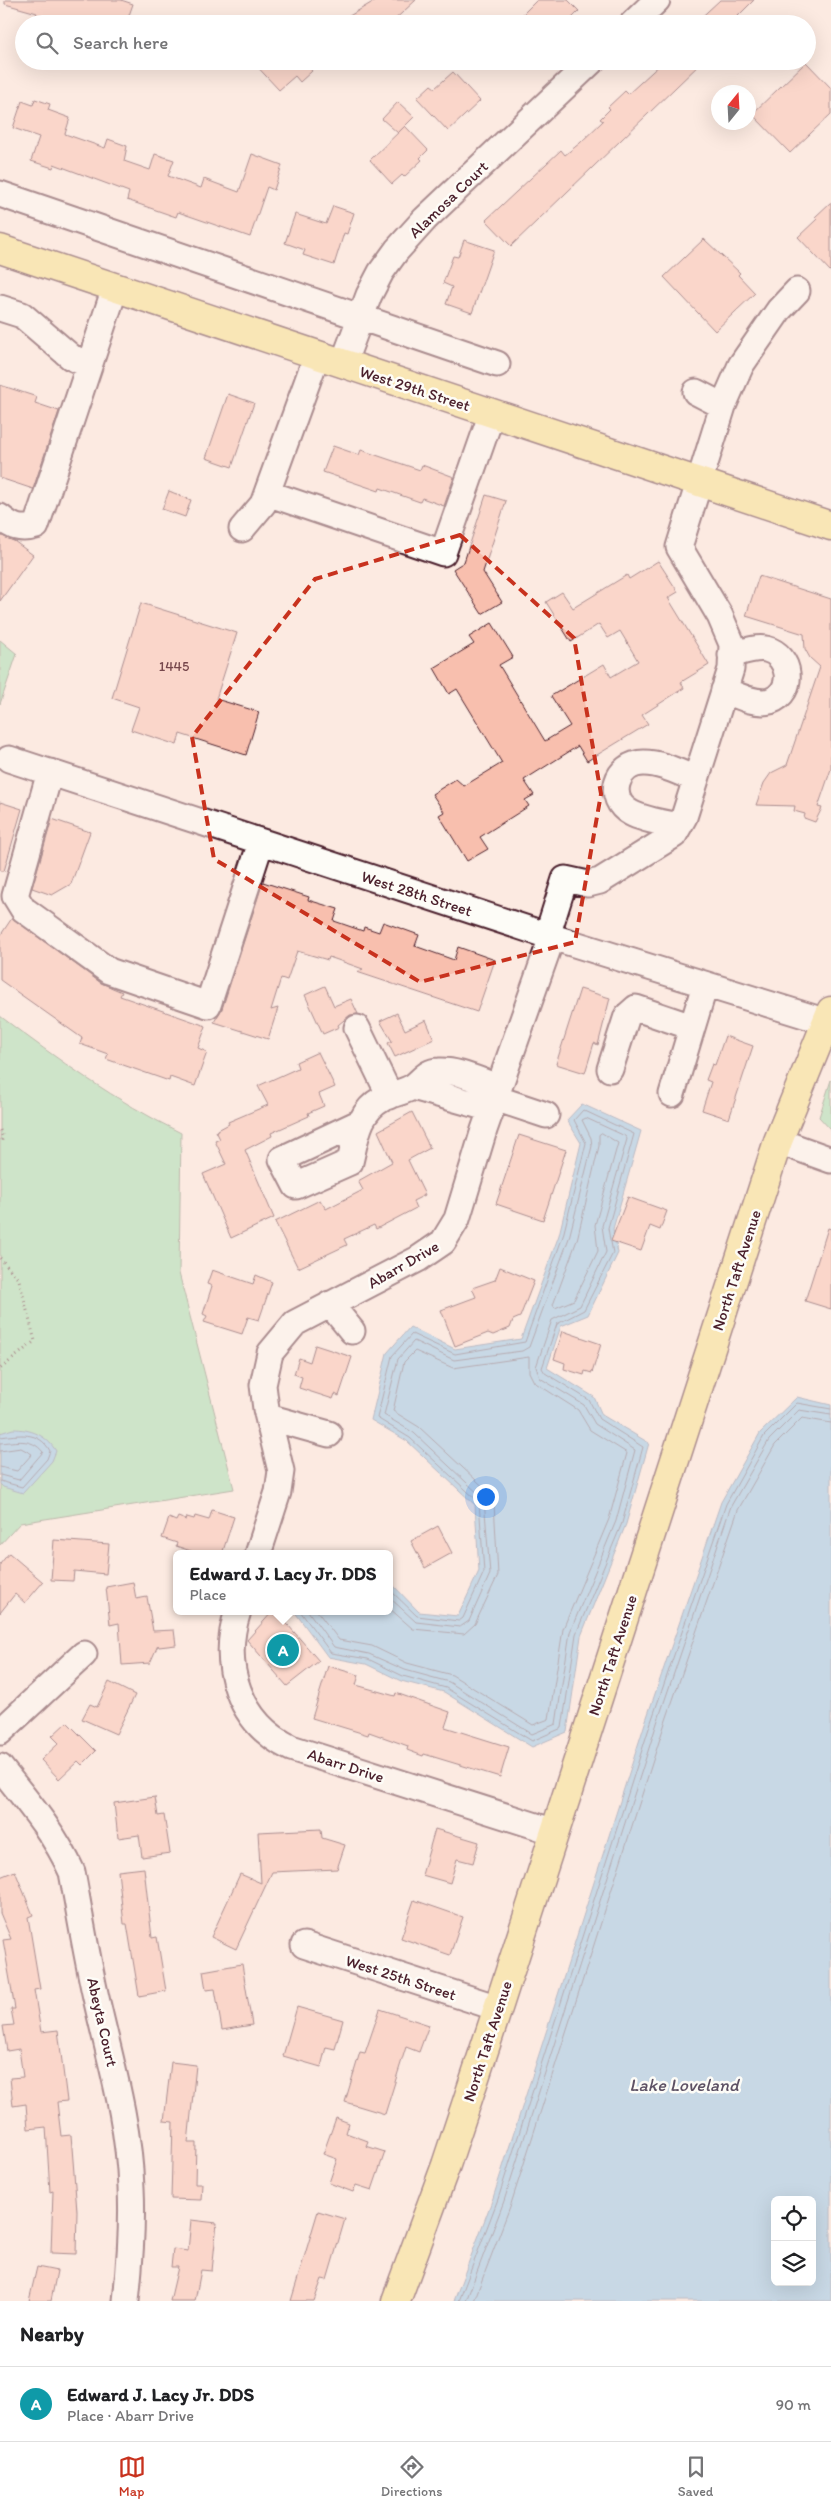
<!DOCTYPE html>
<meta charset="utf-8">
<style>
:root{--surface:#fff;--page:#f6f6f6;--text:#202124;--muted:#757577;--line:#e0e0e0;--accent:#c8321e}
body{margin:0;font-family:Itim,sans-serif;background:var(--page);color:var(--text)}
.controls{position:absolute;right:15px;bottom:15px;display:grid;overflow:hidden;border-radius:8px;box-shadow:0 5px 20px #0002}
.controls button{width:45px;height:45px;display:grid;place-items:center;padding:0;border:0;border-bottom:1px solid var(--line);background:var(--surface);color:var(--text);font:25px sans-serif}
.compass{position:absolute;left:711px;top:85px;width:45px;height:45px;border-radius:50%;background:var(--surface);box-shadow:0 5px 20px #0002;rotate:18deg}
.you{position:absolute;left:485px;top:1496px;width:18px;height:18px;margin:-12px;border:4px solid #fff;border-radius:50%;background:#1a73e8;box-shadow:0 0 0 8px #1a73e833}
.badge{display:grid;place-items:center;width:32px;height:32px;border-radius:50%;background:var(--accent);color:#fff;font-size:16px;font-weight:700}
.pin{position:absolute;translate:-50% -50%;border:2px solid #fff;box-shadow:0 1px 5px #0006}
.popup{position:absolute;left:173px;top:1550px;width:220px;height:65px;box-sizing:border-box;display:grid;place-content:center;border-radius:8px;background:var(--surface);filter:drop-shadow(0 1px 4px #0005);font-size:16px;white-space:nowrap;color:var(--muted)}
.popup b{font-size:19px;color:var(--text)}
.popup::after{content:'';position:absolute;left:50%;top:100%;margin-left:-10px;border:10px solid transparent;border-top-color:var(--surface)}
.list{margin:0;padding:0;list-style:none}
h2{display:flex;justify-content:space-between;align-items:center;height:65px;margin:0;padding:0 20px;font-size:21px}
h2 small{font-size:16px;font-weight:400;color:var(--muted)}
.list li{display:grid;grid-template-columns:32px 1fr auto;gap:15px;align-items:center;box-sizing:border-box;height:75px;padding:0 20px;border-top:1px solid var(--line)}
.list b{display:block;font-size:19px;white-space:nowrap}
.list p{margin:0;font-size:16px;white-space:nowrap;color:var(--muted)}
.list em{font-size:16px;font-style:normal;color:var(--muted)}
.icon{flex:none;width:28px;height:28px;fill:none;stroke:currentColor;stroke-width:2;stroke-linecap:round;stroke-linejoin:round}
.map{position:relative;flex:none;width:831px;height:2301px;overflow:hidden}
.search{position:absolute;background:var(--surface);box-shadow:0 5px 20px #0002;left:15px;right:15px;top:15px;height:55px;display:flex;align-items:center;gap:12px;box-sizing:border-box;padding:0 18px;border-radius:28px;color:var(--muted);font-size:19px}
.sheet{height:140px;background:var(--surface)}
nav{display:flex;justify-content:space-around;align-items:center;box-sizing:border-box;height:70px;border-top:1px solid var(--line);background:var(--surface);font-size:14px;color:var(--muted)}
nav a{display:grid;justify-items:center;gap:2px}
nav .on{color:var(--accent)}
.map>svg:first-child{display:block}
</style>
<div class="map">
<svg width="831" height="2301" viewBox="0 0 831 2301">
<rect width="100%" height="100%" fill="#fceae1"/>
<filter id="ink" filterUnits="userSpaceOnUse"><feTurbulence type="fractalNoise" baseFrequency=".02" numOctaves="2"/><feDisplacementMap in="SourceGraphic" scale="10" xChannelSelector="R" yChannelSelector="G"/><feConvolveMatrix kernelMatrix="1 2 1 2 8 2 1 2 1" color-interpolation-filters="sRGB"/></filter>
<g filter="url(#ink)">
<path fill="#98ddaa" stroke="#717e6a" d="M 0,640 L 17,654 L 0,704 Z
M 0,1016 C 58,1060 116,1101 181,1133 L 179,1273 L 234,1489 L 20,1523 L 0,1545 Z
M 831,1080 L 831,1137 L 830,1129 L 819,1117 Z"/>
<path fill="#8ac4e9" stroke="#70829d" fill-rule="evenodd" d="M 582,1104 L 641,1131 L 613,1229 L 618,1253 L 588,1315 L 561,1326 L 547,1368 L 594,1397 L 602,1415 L 649,1443 L 626,1524 L 581,1636 L 567,1732 L 532,1747 L 444,1692 L 401,1681 L 366,1664 L 328,1657 L 294,1611 L 389,1611 L 389,1581 L 419,1612 L 458,1616 L 479,1571 L 475,1505 L 407,1441 L 371,1420 L 387,1353 L 410,1327 L 455,1349 L 521,1339 L 559,1235 L 581,1143 L 567,1120 Z
M 797,1397 L 831,1405 L 831,2301 L 454,2301 L 493,2198 L 646,1720 L 721,1502 L 760,1433 ZM 775,2200 L 812,2200 L 812,2282 L 775,2282 Z
M 13,1429 C 31,1429 46,1435 56,1451 L 52,1461 L 23,1493 L 3,1487 L 0,1484 L 0,1433 Z"/>
<g fill="none" stroke-linecap="round" stroke-linejoin="round">
<path stroke="#646177" stroke-width="1" d="M 602,1133 L 618,1143 L 595,1225 L 598,1251 L 574,1300 L 555,1308 L 553,1305 L 577,1240 L 599,1146 L 599,1135 Z
M 0,1437 C 18,1435 39,1430 50,1451 L 47,1459 L 22,1487 L 0,1481
M 0,1443 C 16,1442 31,1437 43,1452 L 19,1480 L 0,1475
M 0,1451 L 21,1448 L 32,1454 L 17,1471 L 0,1467
M 389,1589 L 417,1616 L 459,1621 L 463,1618 L 484,1572 L 479,1502 L 410,1438 L 377,1418 L 392,1356 L 412,1334 L 455,1354 L 525,1342 L 563,1236 L 586,1143 L 574,1120 L 583,1110 L 634,1134 L 608,1228 L 610,1240
M 300,1611 L 331,1653 L 368,1659 L 403,1676 L 446,1688 L 532,1741 L 562,1728 L 576,1634 L 622,1523 L 643,1447 L 599,1419 L 589,1400 L 545,1373 L 542,1368 L 557,1324 L 584,1310 L 613,1253 L 611,1242
M 308,1611 L 334,1647 L 369,1654 L 405,1670 L 449,1682 L 532,1734 L 556,1724 L 570,1632 L 616,1521 L 635,1450 L 595,1424 L 584,1405 L 540,1378 L 536,1367 L 552,1320 L 580,1306 L 606,1252 L 602,1226 L 627,1139 L 625,1136 L 586,1118 L 582,1120 L 591,1138 L 592,1146 L 569,1238 L 529,1347 L 522,1351 L 454,1360 L 414,1341 L 398,1359 L 384,1415 L 414,1433 L 484,1499 L 490,1574 L 469,1621 L 460,1627 L 416,1622 L 389,1597
M 317,1611 L 339,1640 L 372,1646 L 407,1663 L 452,1675 L 533,1725 L 549,1719 L 563,1629 L 609,1519 L 627,1453 L 590,1430 L 578,1410 L 534,1382 L 529,1372 L 529,1357 L 453,1368 L 415,1351 L 404,1362 L 393,1411 L 419,1427 L 491,1494 L 494,1503 L 498,1575 L 475,1624 L 464,1634 L 413,1629 L 389,1608
M 459,2301 L 498,2199 L 651,1722 L 726,1504 L 764,1436 L 797,1403 L 831,1409
M 466,2301 L 504,2201 L 657,1723 L 731,1506 L 769,1440 L 799,1410 L 831,1415
M 474,2301 L 511,2204 L 664,1726 L 738,1510 L 775,1445 L 802,1418 L 831,1423"/>
</g>
<path fill="#f8bfae" stroke="#4a1f2b" d="M 5,0 L 121,0 L 133,4 L 126,24 L 34,24 L 37,13 L 5,4 Z
M 376,0 L 416,0 L 390,24 L 336,24 Z
M 537,0 L 568,0 L 579,11 L 566,24 L 513,24 Z
M 720,0 L 754,0 L 730,24 L 694,24 Z
M 252,61 L 311,61 L 307,65 L 312,71 L 300,82 L 295,76 L 279,90 Z
M 664,61 L 703,61 L 511,246 L 486,220 L 561,150 L 565,155 L 580,143 L 603,121 L 600,119 L 610,109 L 608,107 L 625,91 L 628,94 Z
M 806,62 L 831,88 L 831,114 L 790,153 L 752,114 Z
M 453,72 L 480,101 L 448,131 L 417,98 L 431,85 L 435,88 Z
M 35,99 L 50,104 L 48,110 L 70,118 L 65,134 L 105,148 L 108,139 L 127,146 L 124,161 L 150,170 L 155,154 L 174,160 L 168,176 L 201,188 L 204,179 L 239,192 L 252,154 L 282,165 L 274,190 L 267,187 L 250,237 L 178,212 L 176,217 L 127,200 L 129,192 L 54,164 L 53,168 L 31,161 L 39,137 L 13,128 L 22,101 L 33,105 Z
M 398,102 L 414,117 L 398,133 L 382,119 Z
M 405,126 L 428,150 L 420,158 L 422,160 L 404,177 L 402,175 L 392,184 L 370,160 Z
M 831,202 L 831,272 L 798,237 L 817,219 L 815,217 Z
M 333,206 L 354,213 L 347,234 L 344,233 L 334,265 L 303,255 L 305,250 L 285,243 L 295,214 L 326,224 Z
M 704,239 L 740,273 L 738,275 L 755,293 L 715,331 L 664,277 Z
M 464,240 L 494,250 L 472,313 L 446,304 L 452,287 L 443,283 L 453,256 L 458,257 Z
M 0,385 L 37,397 L 35,403 L 59,411 L 33,489 L 0,478 Z
M 228,394 L 254,403 L 232,467 L 206,458 Z
M 333,446 L 359,455 L 361,450 L 420,470 L 422,465 L 454,477 L 444,506 L 422,498 L 420,502 L 380,488 L 379,491 L 323,472 Z
M 169,491 L 191,500 L 185,517 L 162,509 Z
M 486,495 L 506,501 L 483,572 L 502,602 L 482,614 L 453,569 L 464,562 Z
M 0,535 L 14,541 L 33,555 L 0,601 Z
M 658,561 L 678,592 L 668,598 L 709,665 L 681,682 L 684,688 L 642,715 L 648,724 L 587,761 L 578,746 L 524,780 L 534,795 L 525,800 L 529,806 L 480,837 L 488,849 L 467,861 L 439,815 L 444,812 L 432,794 L 456,779 L 464,786 L 502,763 L 457,689 L 449,694 L 434,668 L 474,644 L 469,637 L 492,623 L 513,657 L 499,665 L 545,741 L 570,726 L 551,696 L 604,664 L 611,677 L 638,661 L 620,631 L 608,638 L 599,624 L 571,642 L 546,602 L 562,592 L 573,608 L 627,575 L 629,579 Z
M 759,576 L 831,599 L 831,769 L 818,807 L 822,808 L 815,822 L 804,818 L 805,814 L 794,811 L 795,806 L 756,805 L 764,783 L 771,773 L 787,765 L 820,667 L 810,658 L 805,649 L 804,634 L 746,616 Z
M 141,603 L 237,633 L 216,699 L 259,712 L 246,755 L 180,734 L 177,745 L 131,730 L 139,707 L 112,698 Z
M 0,802 L 22,809 L 4,871 L 0,871 Z
M 52,819 L 90,832 L 71,884 L 52,895 L 32,888 Z
M 263,882 L 309,897 L 308,900 L 338,909 L 334,921 L 363,931 L 364,927 L 379,932 L 383,922 L 419,935 L 415,946 L 454,960 L 458,947 L 495,960 L 477,1012 L 357,972 L 363,969 L 329,957 L 328,960 L 297,951 L 287,980 L 281,978 L 271,1010 L 278,1008 L 268,1039 L 214,1022 L 222,1009 Z
M 12,918 L 101,983 L 122,992 L 120,996 L 206,1026 L 198,1048 L 207,1052 L 195,1086 L 170,1077 L 169,1081 L 106,1059 L 108,1054 L 80,1044 L 82,1038 L 0,980 L 0,936 Z
M 325,986 L 334,1006 L 351,999 L 358,1014 L 350,1015 L 338,1025 L 339,1027 L 323,1034 L 305,995 Z
M 580,989 L 610,998 L 598,1045 L 594,1043 L 585,1073 L 556,1064 Z
M 397,1013 L 405,1030 L 426,1020 L 434,1039 L 395,1057 L 388,1043 L 392,1041 L 380,1021 Z
M 725,1036 L 753,1046 L 729,1119 L 702,1110 L 711,1082 L 706,1080 L 712,1064 L 715,1065 Z
M 318,1052 L 335,1087 L 319,1094 L 324,1106 L 308,1113 L 309,1116 L 271,1133 L 272,1136 L 245,1150 L 274,1218 L 231,1238 L 203,1174 L 226,1164 L 215,1141 L 220,1139 L 216,1131 L 229,1124 L 228,1122 L 268,1105 L 258,1086 L 298,1068 L 296,1062 Z
M 412,1112 L 430,1148 L 408,1160 L 425,1195 L 413,1201 L 416,1208 L 376,1229 L 374,1225 L 344,1239 L 347,1245 L 298,1268 L 275,1222 L 320,1200 L 326,1209 L 363,1190 L 358,1181 L 392,1162 L 378,1131 Z
M 519,1135 L 566,1150 L 543,1220 L 496,1204 Z
M 628,1197 L 667,1211 L 660,1230 L 650,1226 L 641,1251 L 611,1241 Z
M 828,1228 L 831,1229 L 831,1309 L 805,1301 Z
M 500,1267 L 534,1281 L 520,1317 L 513,1320 L 510,1328 L 493,1335 L 488,1333 L 455,1346 L 441,1310 L 476,1297 L 472,1288 L 495,1280 Z
M 212,1270 L 253,1284 L 256,1275 L 272,1282 L 259,1320 L 248,1317 L 242,1334 L 204,1322 L 207,1316 L 203,1314 L 212,1286 L 207,1284 Z
M 563,1331 L 601,1344 L 592,1373 L 585,1371 L 584,1375 L 564,1369 L 565,1363 L 554,1359 Z
M 315,1345 L 352,1357 L 339,1396 L 335,1394 L 333,1399 L 299,1388 L 302,1377 L 294,1374 L 299,1358 L 310,1362 Z
M 212,1510 L 234,1517 L 222,1554 L 200,1554 L 176,1546 L 177,1543 L 162,1538 L 169,1518 L 176,1521 L 178,1517 L 186,1520 L 187,1517 L 194,1519 L 195,1516 L 209,1520 Z
M 438,1526 L 452,1553 L 425,1568 L 411,1541 Z
M 54,1540 L 109,1544 L 106,1574 L 74,1571 L 73,1581 L 51,1580 Z
M 9,1553 L 43,1582 L 25,1603 L 15,1594 L 0,1613 L 0,1564 Z
M 133,1582 L 136,1599 L 147,1597 L 153,1631 L 174,1630 L 176,1645 L 159,1647 L 158,1645 L 150,1663 L 122,1665 L 119,1623 L 110,1625 L 106,1587 Z
M 273,1611 L 276,1611 L 319,1661 L 287,1686 L 247,1640 Z
M 328,1666 L 359,1675 L 356,1685 L 395,1696 L 396,1693 L 450,1712 L 445,1727 L 509,1747 L 500,1777 L 424,1754 L 423,1756 L 407,1750 L 408,1746 L 369,1732 L 368,1735 L 312,1718 Z
M 109,1682 L 135,1695 L 116,1734 L 82,1719 L 90,1704 L 97,1707 Z
M 67,1722 L 96,1751 L 82,1765 L 78,1761 L 59,1779 L 41,1760 L 59,1743 L 52,1736 Z
M 155,1797 L 158,1816 L 164,1815 L 170,1853 L 142,1857 L 139,1835 L 118,1838 L 114,1803 Z
M 321,1829 L 322,1838 L 345,1845 L 337,1869 L 272,1872 L 236,1949 L 211,1937 L 240,1874 L 261,1883 L 258,1832 Z
M 435,1829 L 479,1842 L 473,1863 L 457,1859 L 450,1883 L 422,1875 Z
M 144,1868 L 152,1938 L 157,1937 L 166,1991 L 139,1996 L 127,1924 L 124,1924 L 118,1871 Z
M 15,1871 L 33,1915 L 28,1917 L 40,1989 L 34,1990 L 41,2032 L 58,2030 L 67,2101 L 57,2102 L 61,2136 L 71,2135 L 77,2211 L 76,2254 L 51,2253 L 53,2191 L 50,2192 L 46,2127 L 28,2129 L 26,2104 L 13,2106 L 10,2078 L 23,2077 L 19,2049 L 7,2051 L 3,2026 L 14,2025 L 11,2009 L 15,2009 L 3,1940 L 11,1939 L 0,1913 L 0,1877 Z
M 414,1900 L 463,1917 L 450,1955 L 401,1938 Z
M 242,1964 L 252,2025 L 222,2030 L 215,1989 L 206,1990 L 203,1971 Z
M 297,2007 L 343,2020 L 335,2049 L 326,2047 L 321,2067 L 283,2056 Z
M 380,2009 L 429,2025 L 419,2052 L 406,2047 L 385,2114 L 345,2102 L 360,2052 L 365,2053 Z
M 171,2062 L 196,2065 L 188,2143 L 196,2143 L 195,2184 L 202,2184 L 201,2200 L 171,2199 L 173,2122 L 164,2121 Z
M 336,2118 L 349,2123 L 346,2133 L 368,2141 L 366,2146 L 385,2152 L 372,2190 L 356,2185 L 353,2192 L 329,2183 L 337,2159 L 323,2154 Z
M 318,2211 L 345,2219 L 327,2280 L 322,2279 L 314,2301 L 291,2301 Z
M 191,2220 L 217,2223 L 212,2271 L 201,2270 L 195,2301 L 170,2301 L 178,2267 L 171,2267 L 173,2249 L 188,2251 Z
M 37,2267 L 57,2271 L 51,2301 L 29,2301 Z"/>
<g fill="none" stroke-linecap="round" stroke-linejoin="round">
<defs>
<path id="minor" d="M 632,24 L 657,0
M 0,194 L 497,364
M 0,308 L 22,315 L 71,357 L 89,365
M 343,364 L 369,295 L 381,272 L 397,250 L 425,219 L 592,61
M 696,392 L 723,406
M 267,493 L 443,553 L 492,413
M 0,517 C 12,527 20,531 36,526 L 115,288
M 242,529 L 263,504 L 317,355
M 724,690 C 737,695 755,705 770,701 C 796,692 791,655 766,649 C 755,647 742,652 731,655
M 9,759 L 552,937 L 827,1022
M 50,772 L 15,896 L 23,909 L 109,971 L 208,1005 L 261,842
M 679,826 C 664,823 644,820 631,813 C 605,799 616,763 644,763 C 662,763 680,773 696,779
M 547,936 L 565,879 L 588,884 L 600,881 L 674,835 L 684,817 L 731,669 L 732,644 L 720,616 L 679,547 L 723,406 L 741,365 L 779,310 L 797,291
M 357,1028 L 390,1096
M 610,1069 L 627,1016 L 636,1008 L 692,1027
M 413,1087 L 491,1109
M 672,1094 L 705,985
M 495,1098 L 546,1115
M 361,1122 L 282,1159 L 296,1186 L 350,1162 C 356,1138 358,1112 382,1099 C 391,1094 405,1092 414,1086 C 423,1079 427,1071 439,1071 C 459,1070 481,1082 499,1087
M 778,1141 L 831,1160
M 330,1304 L 352,1331
M 268,1417 L 329,1434
M 258,1554 L 278,1492 L 281,1471 L 266,1409 L 263,1385 L 270,1353 L 295,1323 L 418,1259 L 443,1242 L 457,1219 L 484,1130 L 552,937
M 238,1611 C 220,1665 239,1723 291,1748 L 555,1832
M 0,1732 L 84,1654
M 0,1767 C 27,1801 54,1832 72,1872 C 80,1915 87,1959 97,2002 C 111,2063 129,2124 131,2188 C 133,2226 130,2263 126,2301
M 304,1945 L 498,2008"/>
<path id="major" d="M 0,249 L 831,526
M 396,2301 L 446,2165 L 498,2008 L 778,1141 L 831,1011"/>
</defs>
<use href="#minor" stroke="#4a1f2b" stroke-width="29"/>
<use href="#major" stroke="#4a1f2b" stroke-width="31"/>
<path stroke="#4a1f2b" stroke-width="3" stroke-dasharray="1 4" stroke-linecap="butt" d="M 0,1130 L 3,1138 L 0,1143
M 0,1258 L 19,1280 L 35,1341 L 0,1369"/>
<use href="#minor" stroke="#fdfcf7" stroke-width="25"/>
<use href="#major" stroke="#f7e281" stroke-width="28"/>
</g>
</g>
<path d="M0 0H831V2301H0ZM 460,535 L 574,638 L 601,794 L 575,942 L 420,982 L 214,859 L 192,737 L 315,579 Z" fill="#fceae1" fill-opacity=".55" fill-rule="evenodd"/>
<path fill="none" stroke="#c8321e" stroke-width="4" stroke-dasharray="10 6" stroke-linejoin="round" d="M 460,535 L 574,638 L 601,794 L 575,942 L 420,982 L 214,859 L 192,737 L 315,579 Z"/>
<g text-anchor="middle" stroke-width="5" stroke-linejoin="round" paint-order="stroke">
<g font-size="14" fill="#76474c">
<text x="174" y="671">1445</text>
</g>
<g font-size="16" fill="#4a1f2b" stroke="#fdfcf7">
<text transform="translate(448 199) rotate(-44)" y="6">Alamosa Court</text>
<text transform="translate(415 388) rotate(18)" y="6">West 29th Street</text>
<text transform="translate(417 893) rotate(18)" y="6">West 28th Street</text>
<text transform="translate(403 1264) rotate(-30)" y="6">Abarr Drive</text>
<text transform="translate(736 1270) rotate(-72)" y="6">North Taft Avenue</text>
<text transform="translate(612 1655) rotate(-72)" y="6">North Taft Avenue</text>
<text transform="translate(346 1765) rotate(18)" y="6">Abarr Drive</text>
<text transform="translate(401 1977) rotate(18)" y="6">West 25th Street</text>
<text transform="translate(103 2022) rotate(77)" y="6">Abeyta Court</text>
<text transform="translate(487 2041) rotate(-72)" y="6">North Taft Avenue</text>
</g>
<g font-size="18" font-style="italic" fill="#5d5164" stroke="#fdfcf7">
<text x="684" y="2091">Lake Loveland</text>
</g>
</g>
</svg>
<div class="controls">
<button><svg class="icon" aria-label="locate" viewBox="0 0 24 24"><circle cx="12" cy="12" r="6"/><path d="M12 2v4M12 18v4M2 12h4M18 12h4"/></svg></button>
<button><svg class="icon" aria-label="layers" viewBox="0 0 24 24"><path d="M12 4l9 5-9 5-9-5zM3 14l9 5 9-5"/></svg></button>
</div>
<svg class="compass" viewBox="-18 -18 36 36"><path d="M0-13l5 13h-10z" fill="#e53935"/><path d="M0 13l5-13h-10z" fill="#757577"/></svg>
<div class="you"></div>
<div class="pin badge" style="left:283px;top:1650px;background:#0f9aa8">A</div>
<div class="popup"><b>Edward J. Lacy Jr. DDS</b>Place</div>
<div class="search"><svg class="icon" aria-label="search" viewBox="0 0 24 24"><circle cx="10" cy="10" r="6"/><path d="M15 15l6 6"/></svg>Search here</div>
</div>
<section class="sheet">
<h2>Nearby<small></small></h2>
<ul class="list">
<li><span class="badge" style="background:#0f9aa8">A</span><div><b>Edward J. Lacy Jr. DDS</b><p>Place · Abarr Drive</p></div><em>90 m</em></li>
</ul>
</section>
<nav>
<a class="on"><svg class="icon" aria-label="map" viewBox="0 0 24 24"><path d="M3 6l6-2 6 2 6-2v14l-6 2-6-2-6 2zM9 4v14M15 6v14"/></svg>Map</a>
<a><svg class="icon" aria-label="directions" viewBox="0 0 24 24"><path d="M12 3l9 9-9 9-9-9zM9 14v-3h6M13 9l2 2-2 2"/></svg>Directions</a>
<a><svg class="icon" aria-label="saved" viewBox="0 0 24 24"><path d="M7 4h10v16l-5-4-5 4z"/></svg>Saved</a>
</nav>
